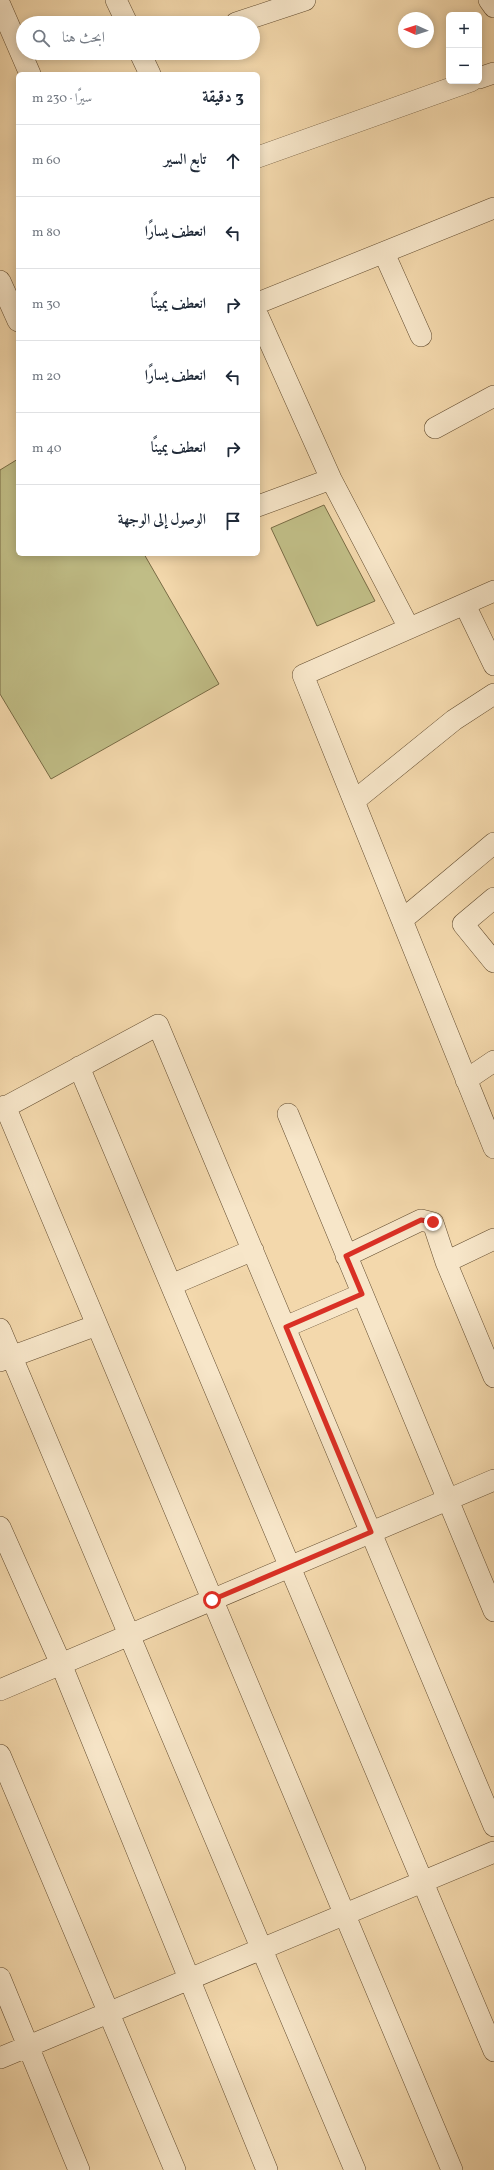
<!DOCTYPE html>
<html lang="ar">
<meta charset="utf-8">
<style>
:root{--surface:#fff;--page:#f6f6f7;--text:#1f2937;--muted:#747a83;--line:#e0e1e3}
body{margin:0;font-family:Vollkorn,Amiri,serif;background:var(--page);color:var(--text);direction:rtl}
.controls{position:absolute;right:12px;top:12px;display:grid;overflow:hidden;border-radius:6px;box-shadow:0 2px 10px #0003}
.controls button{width:36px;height:36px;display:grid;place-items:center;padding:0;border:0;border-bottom:1px solid var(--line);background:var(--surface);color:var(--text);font:20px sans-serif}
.compass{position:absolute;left:398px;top:12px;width:36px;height:36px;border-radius:50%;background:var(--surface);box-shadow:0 2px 10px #0003;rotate:273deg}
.stop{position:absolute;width:12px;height:12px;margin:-9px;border:3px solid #d93025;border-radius:50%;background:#fff}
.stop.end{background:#d93025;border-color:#fff;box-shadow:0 1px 4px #0008}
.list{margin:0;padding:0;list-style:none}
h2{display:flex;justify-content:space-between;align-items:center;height:52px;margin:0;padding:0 16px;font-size:17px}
h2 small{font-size:13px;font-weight:400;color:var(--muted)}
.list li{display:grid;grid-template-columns:26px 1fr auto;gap:12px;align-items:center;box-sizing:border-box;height:72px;padding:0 16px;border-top:1px solid var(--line)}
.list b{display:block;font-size:15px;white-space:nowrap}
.list em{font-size:13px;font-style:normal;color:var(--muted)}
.icon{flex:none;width:22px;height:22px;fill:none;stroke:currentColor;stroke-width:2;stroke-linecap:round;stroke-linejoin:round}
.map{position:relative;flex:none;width:494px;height:2170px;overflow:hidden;direction:ltr}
.search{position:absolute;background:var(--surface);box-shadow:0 2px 10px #0003;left:16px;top:16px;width:244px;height:44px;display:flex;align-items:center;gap:10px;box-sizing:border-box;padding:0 14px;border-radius:22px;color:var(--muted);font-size:15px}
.panel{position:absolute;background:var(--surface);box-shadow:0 2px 10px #0003;left:16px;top:72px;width:244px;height:484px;border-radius:6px;direction:rtl}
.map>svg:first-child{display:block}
</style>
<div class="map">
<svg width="494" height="2170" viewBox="0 0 494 2170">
<rect width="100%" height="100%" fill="#f3d8ac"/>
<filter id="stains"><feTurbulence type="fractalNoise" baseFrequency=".005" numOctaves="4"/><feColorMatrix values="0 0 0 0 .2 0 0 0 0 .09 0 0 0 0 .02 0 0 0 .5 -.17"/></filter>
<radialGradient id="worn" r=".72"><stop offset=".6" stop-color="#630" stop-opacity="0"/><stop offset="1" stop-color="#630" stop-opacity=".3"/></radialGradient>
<path fill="#c0bd86" stroke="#796c45" d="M 18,459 L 18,554 L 144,554 L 219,684 L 51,779 L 0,694 L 0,470 Z
M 324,505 L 375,601 L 317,626 L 271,528 Z"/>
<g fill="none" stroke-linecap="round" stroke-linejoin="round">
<defs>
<path id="minor" d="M 116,0 L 127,23
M 489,0 L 494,7
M 0,5 L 30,74
M 236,23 L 305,0
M 140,53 L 150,74
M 479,78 L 494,73
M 258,157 L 471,81
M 384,253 L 421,336
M 0,281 L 18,321
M 258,303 L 494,208
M 258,316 L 331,479 L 409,628
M 435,428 L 494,396
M 258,506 L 331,479
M 494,591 L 303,675 L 494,1148
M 465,605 L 494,665
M 354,801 L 454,720 L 494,694
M 494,898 L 463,924 L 494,962
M 402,920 L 494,843
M 79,1067 L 494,2051
M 466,1080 L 494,1061
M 5,1106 L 452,2170
M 0,1110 L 158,1025 L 494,1826
M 288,1114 L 494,1611
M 346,1256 L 421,1220 L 433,1223 L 446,1262 L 494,1377
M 446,1262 L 494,1239
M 171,1285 L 253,1250
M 285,1327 L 362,1294
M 0,1329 L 355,2170
M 0,1361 L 97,1325
M 0,1527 L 61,1664 L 267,2170
M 0,1690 L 494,1480
M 0,1755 L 175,2170
M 0,1978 L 79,2170
M 0,2058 L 494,1852"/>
</defs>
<use href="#minor" stroke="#624b2e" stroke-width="22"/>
<use href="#minor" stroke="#f7e6c9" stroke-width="21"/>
</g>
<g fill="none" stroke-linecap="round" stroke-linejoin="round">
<path stroke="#d93025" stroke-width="5" d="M 212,1600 L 371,1532 L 286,1327 L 362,1294 L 346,1256 L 421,1220 L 433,1222"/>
</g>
<rect width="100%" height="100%" filter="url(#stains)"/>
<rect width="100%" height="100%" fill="url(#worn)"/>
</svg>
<div class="controls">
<button>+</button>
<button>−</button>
</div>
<svg class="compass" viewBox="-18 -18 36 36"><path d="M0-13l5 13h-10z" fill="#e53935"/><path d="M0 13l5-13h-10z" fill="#747a83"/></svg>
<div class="stop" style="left:212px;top:1600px"></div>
<div class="stop end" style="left:433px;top:1222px"></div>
<div class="search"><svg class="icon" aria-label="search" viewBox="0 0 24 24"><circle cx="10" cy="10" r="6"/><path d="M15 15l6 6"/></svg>ابحث هنا</div>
<section class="panel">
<h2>3 دقيقة<small>سيرًا · 230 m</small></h2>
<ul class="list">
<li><svg class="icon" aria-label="ahead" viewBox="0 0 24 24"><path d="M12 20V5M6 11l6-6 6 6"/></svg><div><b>تابع السير</b></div><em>60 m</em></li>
<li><svg class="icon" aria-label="left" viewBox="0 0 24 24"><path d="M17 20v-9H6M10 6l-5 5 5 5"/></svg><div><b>انعطف يسارًا</b></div><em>80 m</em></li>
<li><svg class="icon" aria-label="right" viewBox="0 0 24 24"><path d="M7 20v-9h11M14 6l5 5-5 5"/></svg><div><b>انعطف يمينًا</b></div><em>30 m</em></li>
<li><svg class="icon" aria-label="left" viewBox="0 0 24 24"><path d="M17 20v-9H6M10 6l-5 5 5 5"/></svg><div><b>انعطف يسارًا</b></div><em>20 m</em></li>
<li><svg class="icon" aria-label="right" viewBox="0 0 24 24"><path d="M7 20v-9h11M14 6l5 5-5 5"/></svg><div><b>انعطف يمينًا</b></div><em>40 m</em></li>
<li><svg class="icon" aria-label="arrive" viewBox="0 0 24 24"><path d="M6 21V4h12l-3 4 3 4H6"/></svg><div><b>الوصول إلى الوجهة</b></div></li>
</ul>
</section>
</div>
